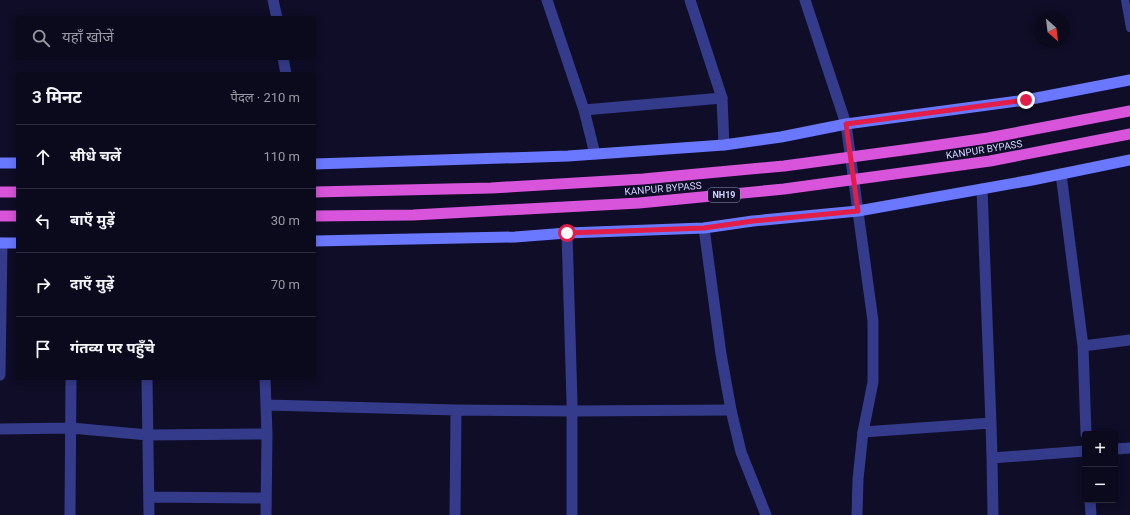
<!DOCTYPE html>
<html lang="hi">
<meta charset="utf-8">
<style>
:root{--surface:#0b0a1d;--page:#19182a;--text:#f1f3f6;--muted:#9a9aa4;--line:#2b2b3b}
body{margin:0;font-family:Roboto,"Noto Sans Devanagari",sans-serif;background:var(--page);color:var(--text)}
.controls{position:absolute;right:12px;bottom:12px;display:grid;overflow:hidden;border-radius:4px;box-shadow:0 2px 10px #0003}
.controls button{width:36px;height:36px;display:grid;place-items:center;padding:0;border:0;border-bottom:1px solid var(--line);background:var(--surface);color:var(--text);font:20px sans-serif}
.compass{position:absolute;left:1034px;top:12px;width:36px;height:36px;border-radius:50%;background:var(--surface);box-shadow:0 2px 10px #0003;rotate:152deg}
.stop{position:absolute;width:12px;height:12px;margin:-9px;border:3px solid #e11d48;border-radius:50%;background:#fff}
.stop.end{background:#e11d48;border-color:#fff;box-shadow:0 1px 4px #0008}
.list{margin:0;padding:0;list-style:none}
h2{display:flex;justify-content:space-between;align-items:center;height:52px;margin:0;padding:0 16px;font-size:17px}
h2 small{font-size:13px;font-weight:400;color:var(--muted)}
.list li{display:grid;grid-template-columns:26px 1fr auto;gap:12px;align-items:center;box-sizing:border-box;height:64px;padding:0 16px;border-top:1px solid var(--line)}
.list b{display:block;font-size:15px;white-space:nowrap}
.list em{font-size:13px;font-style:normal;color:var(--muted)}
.icon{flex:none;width:22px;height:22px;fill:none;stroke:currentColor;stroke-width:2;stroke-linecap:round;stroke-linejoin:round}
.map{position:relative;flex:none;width:1130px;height:515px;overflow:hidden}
.search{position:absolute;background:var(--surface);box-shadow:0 2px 10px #0003;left:16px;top:16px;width:300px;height:44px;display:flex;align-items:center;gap:10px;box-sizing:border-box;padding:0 14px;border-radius:4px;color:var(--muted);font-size:15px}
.panel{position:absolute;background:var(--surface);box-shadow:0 2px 10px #0003;left:16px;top:72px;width:300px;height:308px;border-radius:4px}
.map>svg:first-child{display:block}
</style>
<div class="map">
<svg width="1130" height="515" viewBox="0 0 1130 515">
<rect width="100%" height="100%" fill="#0f0d27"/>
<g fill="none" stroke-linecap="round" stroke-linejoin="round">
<path stroke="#343b8a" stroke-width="8" d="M 1125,0 L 1130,28"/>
<path stroke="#343b8a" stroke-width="11" d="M 273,0 L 277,18
M 547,0 L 584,110 L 595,154
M 283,58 L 286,74
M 584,110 L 722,98
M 1061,174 L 1083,346 L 1086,434
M 982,189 L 991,423
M 567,233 L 572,402 L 572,515
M 1083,346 L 1130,340
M 0,375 L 2,243
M 147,378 L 149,515
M 265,378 L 267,434 L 266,515
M 266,405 L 456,410 L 572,411 L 731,410
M 0,429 L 71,428 L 148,435 L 267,434
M 863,432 L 991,423 L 992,458 L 1085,451
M 1115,449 L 1130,448
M 992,458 L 993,515
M 149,497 L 266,498
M 1090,500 L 1091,515
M 70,515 L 71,378
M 455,515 L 456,410"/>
<path stroke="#343b8a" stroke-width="11" d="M 690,0 L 722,98 L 724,145
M 805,0 L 846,124 L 873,321 L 873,382 L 863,432 L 858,479 L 857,515
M 704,228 L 721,354 L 731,410 L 741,452 L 766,515"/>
<path stroke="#6a78ff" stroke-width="11" d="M 0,163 L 18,163
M 314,164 L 568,156 L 724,145 L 781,137 L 846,124 L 1026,100 L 1130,80
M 314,241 L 515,237 L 567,233 L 704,228 L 753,221 L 858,211 L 1032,180 L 1130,160
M 0,243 L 18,243"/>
<path stroke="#d754db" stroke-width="11" d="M 0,192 L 18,192
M 0,216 L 18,216"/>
<path stroke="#d754db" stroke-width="11" d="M 314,192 L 491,188 L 643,179 L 784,166 L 918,148 L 988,138 L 1130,111
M 314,216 L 413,215 L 639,203 L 784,189 L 990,161 L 1130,134"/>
</g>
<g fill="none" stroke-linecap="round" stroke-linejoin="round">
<path stroke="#e11d48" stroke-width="5" d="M 567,233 L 704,228 L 753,221 L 858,211 L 846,124 L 1026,100"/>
</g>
<g text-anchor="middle" stroke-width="3" stroke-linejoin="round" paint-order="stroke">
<rect fill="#0f0d27" stroke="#9898be" stroke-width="1" x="708" y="188" width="32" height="14" rx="3"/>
<g font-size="9" font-weight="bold" fill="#d3d3ff">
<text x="724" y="198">NH19</text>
</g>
<g font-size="10" fill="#d3d3ff" stroke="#0f0d27">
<text transform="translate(984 149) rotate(-9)" y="4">KANPUR BYPASS</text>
<text transform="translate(663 188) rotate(-5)" y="4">KANPUR BYPASS</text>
</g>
</g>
</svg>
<div class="controls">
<button>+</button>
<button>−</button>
</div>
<svg class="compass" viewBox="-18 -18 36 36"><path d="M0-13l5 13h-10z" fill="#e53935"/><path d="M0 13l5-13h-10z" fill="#9a9aa4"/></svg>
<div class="stop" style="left:567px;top:233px"></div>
<div class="stop end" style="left:1026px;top:100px"></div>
<div class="search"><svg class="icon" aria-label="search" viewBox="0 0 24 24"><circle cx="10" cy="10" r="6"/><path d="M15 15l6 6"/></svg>यहाँ खोजें</div>
<section class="panel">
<h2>3 मिनट<small>पैदल · 210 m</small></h2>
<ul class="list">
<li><svg class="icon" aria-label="ahead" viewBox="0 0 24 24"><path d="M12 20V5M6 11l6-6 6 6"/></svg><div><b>सीधे चलें</b></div><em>110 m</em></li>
<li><svg class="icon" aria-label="left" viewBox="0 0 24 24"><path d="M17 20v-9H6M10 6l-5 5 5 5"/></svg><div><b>बाएँ मुड़ें</b></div><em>30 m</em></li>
<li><svg class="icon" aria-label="right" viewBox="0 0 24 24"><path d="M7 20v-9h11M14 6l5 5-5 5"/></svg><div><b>दाएँ मुड़ें</b></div><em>70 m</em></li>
<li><svg class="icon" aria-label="arrive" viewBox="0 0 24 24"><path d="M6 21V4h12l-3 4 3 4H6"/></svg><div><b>गंतव्य पर पहुँचे</b></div></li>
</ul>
</section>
</div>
